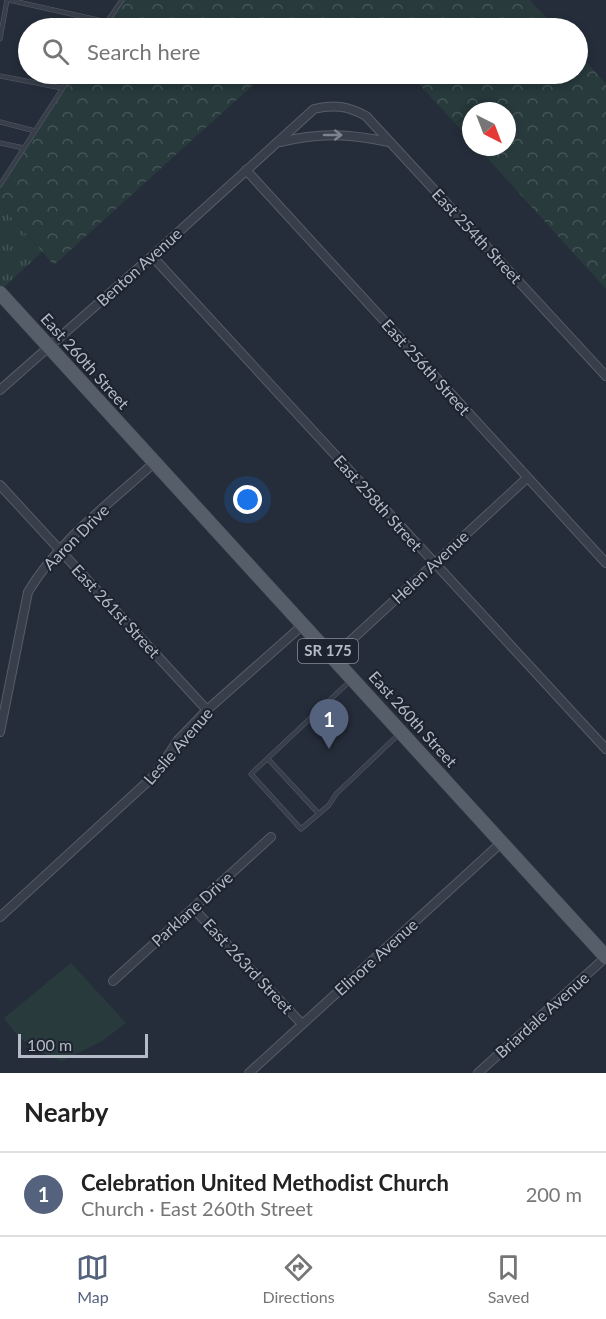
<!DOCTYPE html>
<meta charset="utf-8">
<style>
:root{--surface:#fff;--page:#f2f2f2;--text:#222;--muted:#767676;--line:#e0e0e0;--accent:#54627e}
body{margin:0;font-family:Lato,sans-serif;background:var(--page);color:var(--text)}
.compass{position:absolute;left:462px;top:102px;width:54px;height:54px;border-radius:50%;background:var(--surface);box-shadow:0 3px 9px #0003;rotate:138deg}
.scale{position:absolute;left:18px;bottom:15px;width:130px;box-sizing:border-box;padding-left:6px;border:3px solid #b4bac6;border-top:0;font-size:16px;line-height:21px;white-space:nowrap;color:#b4bac6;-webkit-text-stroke:4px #1d242f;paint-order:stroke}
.you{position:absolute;left:248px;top:500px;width:21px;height:21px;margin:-15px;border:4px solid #fff;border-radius:50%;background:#1a73e8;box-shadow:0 0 0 9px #1a73e833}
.badge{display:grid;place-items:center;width:39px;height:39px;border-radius:50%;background:var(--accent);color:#fff;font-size:20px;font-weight:700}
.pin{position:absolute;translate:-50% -50px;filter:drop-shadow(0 2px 3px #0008)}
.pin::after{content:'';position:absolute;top:32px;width:21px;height:18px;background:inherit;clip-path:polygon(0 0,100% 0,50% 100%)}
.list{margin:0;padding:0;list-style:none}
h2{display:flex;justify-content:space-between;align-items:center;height:78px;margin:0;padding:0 24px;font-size:26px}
h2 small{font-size:20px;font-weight:400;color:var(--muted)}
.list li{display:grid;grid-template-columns:39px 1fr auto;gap:18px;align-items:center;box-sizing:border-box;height:84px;padding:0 24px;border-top:2px solid var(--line)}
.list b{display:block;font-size:22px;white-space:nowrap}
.list p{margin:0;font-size:20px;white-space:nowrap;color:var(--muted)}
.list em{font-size:20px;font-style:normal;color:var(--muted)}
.icon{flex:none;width:33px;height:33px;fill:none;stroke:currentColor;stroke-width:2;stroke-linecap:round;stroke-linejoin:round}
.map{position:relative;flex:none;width:606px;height:1073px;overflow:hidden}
.search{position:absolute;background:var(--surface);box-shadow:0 3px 9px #0003;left:18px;right:18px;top:18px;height:66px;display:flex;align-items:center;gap:15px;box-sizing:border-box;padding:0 21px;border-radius:33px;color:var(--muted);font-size:22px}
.sheet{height:162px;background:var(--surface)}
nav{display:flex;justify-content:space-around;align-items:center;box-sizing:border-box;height:84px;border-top:2px solid var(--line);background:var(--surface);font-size:16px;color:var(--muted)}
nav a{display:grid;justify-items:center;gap:3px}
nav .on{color:var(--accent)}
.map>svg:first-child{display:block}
</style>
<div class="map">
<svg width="606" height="1073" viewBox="0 0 606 1073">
<defs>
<pattern id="grass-tufts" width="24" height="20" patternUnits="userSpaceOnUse" patternTransform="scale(1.5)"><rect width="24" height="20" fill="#283a3c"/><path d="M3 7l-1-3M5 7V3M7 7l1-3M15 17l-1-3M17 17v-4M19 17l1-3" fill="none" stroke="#455457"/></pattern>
<pattern id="forest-crowns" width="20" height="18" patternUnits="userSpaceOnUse" patternTransform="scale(1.5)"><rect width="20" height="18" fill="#283a3c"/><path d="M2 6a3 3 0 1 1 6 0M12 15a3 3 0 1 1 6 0" fill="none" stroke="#455457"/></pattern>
</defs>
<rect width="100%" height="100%" fill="#252d3a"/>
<path fill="url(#grass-tufts)" d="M 0,204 L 42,252 L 0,291 Z"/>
<path fill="url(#forest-crowns)" d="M 122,0 L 530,0 L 556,28 L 358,28 L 320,24 L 314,28 L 103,28 Z
M 578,53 L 606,84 L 606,289 L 477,147 L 507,147 L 507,111 L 471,111 L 471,141 L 410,74 L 578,74 Z
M 72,74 L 265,74 L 54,265 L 0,204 L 0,185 Z"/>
<path fill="#283a3c" d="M 71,963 L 126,1023 L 102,1041 L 62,1061 C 34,1051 21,1043 4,1018 Z"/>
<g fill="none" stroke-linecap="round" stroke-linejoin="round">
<defs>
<path id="service" d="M 9,0 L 107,22
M 103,28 L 122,0
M 0,39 L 7,0
M 0,76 L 62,88
M 0,122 L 35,131
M 0,143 L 24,148
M 0,185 L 72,74
M 350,681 L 251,774 L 301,829 L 329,805 L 336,794 L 399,734
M 268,759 L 319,814"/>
<path id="minor" d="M 281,142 C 320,132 350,134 389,142
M 246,170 L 606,563
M 152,256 L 606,749
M 0,390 L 152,256 L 314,109 C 333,104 348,106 366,116 L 606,376
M 0,485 L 207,710
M 333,657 L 527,478
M 0,732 L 28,592 C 59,540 110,503 155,462
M 193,908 L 302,1024
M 0,917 L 156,774 L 178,740 L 207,710 L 304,624
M 113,981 L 271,837
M 249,1073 L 502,842
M 478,1073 L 606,957"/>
<path id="primary" d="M 0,293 L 606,957"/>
</defs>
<use href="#service" stroke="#565d68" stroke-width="5"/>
<use href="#minor" stroke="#565d68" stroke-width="10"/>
<use href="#primary" stroke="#414853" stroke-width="15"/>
<use href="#service" stroke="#383f4a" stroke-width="4"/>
<use href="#minor" stroke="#383f4a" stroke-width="8"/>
<use href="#primary" stroke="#565e6a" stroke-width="14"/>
</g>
<defs><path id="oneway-shaft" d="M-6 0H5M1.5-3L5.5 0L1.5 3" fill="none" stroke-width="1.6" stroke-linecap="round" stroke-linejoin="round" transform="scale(1.5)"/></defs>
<use stroke="#7c838e" href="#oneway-shaft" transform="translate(333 135)"/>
<g text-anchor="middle" stroke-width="4.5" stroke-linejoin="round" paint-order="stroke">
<rect fill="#1d242f" stroke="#878d99" stroke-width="1.5" x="298" y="639" width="60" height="24" rx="4.5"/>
<g font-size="15" font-weight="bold" fill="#b4bac6">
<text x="328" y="656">SR 175</text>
</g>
<g font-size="16" fill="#b4bac6" stroke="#1d242f">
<text transform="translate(477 236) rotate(47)" y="6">East 254th Street</text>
<text transform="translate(139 267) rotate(-42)" y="6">Benton Avenue</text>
<text transform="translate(85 361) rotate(48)" y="6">East 260th Street</text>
<text transform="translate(426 367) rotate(48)" y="6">East 256th Street</text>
<text transform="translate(378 503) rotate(48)" y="6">East 258th Street</text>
<text transform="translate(76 537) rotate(-45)" y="6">Aaron Drive</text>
<text transform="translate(430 567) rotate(-43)" y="6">Helen Avenue</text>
<text transform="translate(116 611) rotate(47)" y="6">East 261st Street</text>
<text transform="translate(413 719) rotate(48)" y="6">East 260th Street</text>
<text transform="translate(178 746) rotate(-49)" y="6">Leslie Avenue</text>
<text transform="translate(192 909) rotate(-42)" y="6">Parklane Drive</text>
<text transform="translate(376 957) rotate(-42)" y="6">Elinore Avenue</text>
<text transform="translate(248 966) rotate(47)" y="6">East 263rd Street</text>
<text transform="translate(542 1015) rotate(-42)" y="6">Briardale Avenue</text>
</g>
</g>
</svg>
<svg class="compass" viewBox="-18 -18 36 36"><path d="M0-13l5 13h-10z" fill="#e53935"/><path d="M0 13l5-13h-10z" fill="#767676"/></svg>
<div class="scale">100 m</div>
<div class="you"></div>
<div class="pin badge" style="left:329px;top:749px">1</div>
<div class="search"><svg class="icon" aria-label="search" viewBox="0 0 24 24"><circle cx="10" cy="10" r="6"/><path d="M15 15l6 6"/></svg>Search here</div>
</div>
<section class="sheet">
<h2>Nearby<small></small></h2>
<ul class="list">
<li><span class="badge">1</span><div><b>Celebration United Methodist Church</b><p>Church · East 260th Street</p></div><em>200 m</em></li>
</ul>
</section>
<nav>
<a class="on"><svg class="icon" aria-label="map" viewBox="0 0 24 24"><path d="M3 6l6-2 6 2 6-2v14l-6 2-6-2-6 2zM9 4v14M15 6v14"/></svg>Map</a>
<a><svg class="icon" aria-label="directions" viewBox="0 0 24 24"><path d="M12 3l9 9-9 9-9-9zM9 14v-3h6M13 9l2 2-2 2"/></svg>Directions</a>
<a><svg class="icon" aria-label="saved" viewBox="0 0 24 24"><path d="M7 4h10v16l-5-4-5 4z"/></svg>Saved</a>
</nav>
